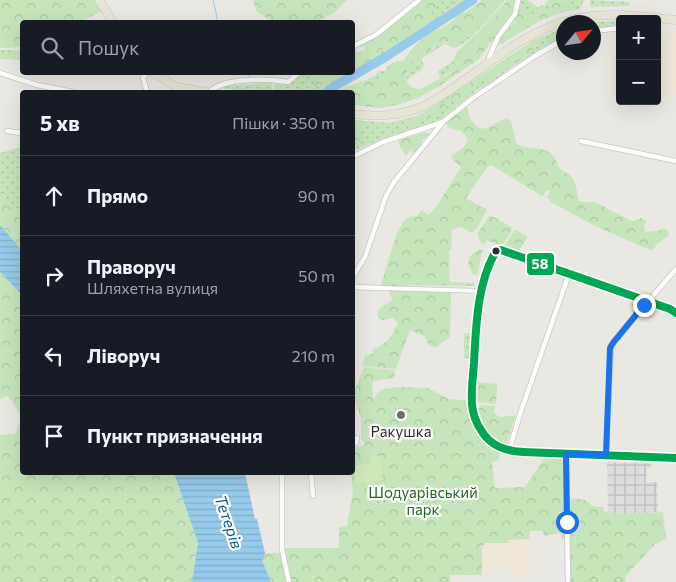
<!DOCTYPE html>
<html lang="uk">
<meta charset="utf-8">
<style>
:root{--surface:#171b24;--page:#20242c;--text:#f1f3f6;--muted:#9ea1a6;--line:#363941}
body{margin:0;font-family:Commissioner,sans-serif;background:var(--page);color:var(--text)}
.controls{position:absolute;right:15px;top:15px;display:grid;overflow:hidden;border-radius:5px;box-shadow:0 5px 20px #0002}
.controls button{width:45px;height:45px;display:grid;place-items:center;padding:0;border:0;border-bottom:1px solid var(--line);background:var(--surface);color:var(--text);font:25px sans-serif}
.compass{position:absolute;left:556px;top:15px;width:45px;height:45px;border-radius:50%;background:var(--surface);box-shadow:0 5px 20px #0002;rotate:61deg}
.stop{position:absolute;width:15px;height:15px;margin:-11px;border:4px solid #1a73e8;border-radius:50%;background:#fff}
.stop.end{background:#1a73e8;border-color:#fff;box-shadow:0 1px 5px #0008}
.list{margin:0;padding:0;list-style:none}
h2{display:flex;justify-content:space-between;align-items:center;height:65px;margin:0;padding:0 20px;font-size:21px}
h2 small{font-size:16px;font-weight:400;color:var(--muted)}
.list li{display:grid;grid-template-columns:32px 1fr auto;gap:15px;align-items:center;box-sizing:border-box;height:80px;padding:0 20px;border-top:1px solid var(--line)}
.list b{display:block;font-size:19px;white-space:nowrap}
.list p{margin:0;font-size:16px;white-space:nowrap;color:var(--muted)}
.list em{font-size:16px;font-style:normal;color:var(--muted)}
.icon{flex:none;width:28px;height:28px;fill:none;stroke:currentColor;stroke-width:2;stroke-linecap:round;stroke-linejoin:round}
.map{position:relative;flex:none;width:676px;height:582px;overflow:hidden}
.search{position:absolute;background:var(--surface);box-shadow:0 5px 20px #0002;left:20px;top:20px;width:335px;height:55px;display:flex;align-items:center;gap:12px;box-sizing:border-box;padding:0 18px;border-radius:5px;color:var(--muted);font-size:19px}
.panel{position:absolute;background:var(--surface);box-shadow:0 5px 20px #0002;left:20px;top:90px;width:335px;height:385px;border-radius:5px}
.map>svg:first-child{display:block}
</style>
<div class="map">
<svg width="676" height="582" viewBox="0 0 676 582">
<defs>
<pattern id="industrial-grid" width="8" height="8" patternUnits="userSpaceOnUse" patternTransform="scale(1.25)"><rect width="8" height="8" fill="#dfdcdd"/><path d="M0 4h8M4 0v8" fill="none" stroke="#c0bdbe"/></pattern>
<pattern id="grass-dots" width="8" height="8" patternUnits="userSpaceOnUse" patternTransform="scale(1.25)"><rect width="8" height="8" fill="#c7e5bc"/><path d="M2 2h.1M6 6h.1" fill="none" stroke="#abc5a2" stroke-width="1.8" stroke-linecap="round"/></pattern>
<pattern id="forest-crowns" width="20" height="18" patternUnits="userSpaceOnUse" patternTransform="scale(1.25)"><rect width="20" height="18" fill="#c7e5bc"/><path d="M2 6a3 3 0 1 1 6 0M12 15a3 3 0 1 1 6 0" fill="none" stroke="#abc5a2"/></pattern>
<pattern id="water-rules" width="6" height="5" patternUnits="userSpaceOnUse" patternTransform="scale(1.25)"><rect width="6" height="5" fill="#97cbea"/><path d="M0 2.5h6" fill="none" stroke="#82aec9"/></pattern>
</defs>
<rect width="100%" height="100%" fill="#eae8e2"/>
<path fill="url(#industrial-grid)" d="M 607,462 L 651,463 L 651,468 L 647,468 L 646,482 L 657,482 L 658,512 L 622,514 L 608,511 Z"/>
<path fill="#ede8d7" d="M 676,31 L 676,91 L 673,97 L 657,99 L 657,43 L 667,33 Z
M 529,539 L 530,577 L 521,580 L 519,573 L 512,575 L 509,564 L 482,575 L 482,545 L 484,543 L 507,543 L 508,540 Z"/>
<path fill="url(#grass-dots)" d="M 421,0 L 467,0 C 464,4 462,4 457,5 C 450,8 435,19 432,25 L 395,47 L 390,53 L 381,58 L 378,65 L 372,64 L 359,71 L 352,78 L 339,82 L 321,92 L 273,92 L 274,84 C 292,87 288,76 301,73 C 310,70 341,73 352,72 L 353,51 L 359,52 L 365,50 L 364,46 L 360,47 L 358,46 L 405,14 Z
M 507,0 C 495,22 474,38 457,55 L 457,69 L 440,78 L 438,71 L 453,61 L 456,53 L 479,31 Z
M 522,0 L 528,0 L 538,8 L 541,4 L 544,6 L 548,0 L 584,0 L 580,9 L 560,13 L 543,19 L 496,47 L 496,43 L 508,28 L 519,3 Z
M 590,0 L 629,2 L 629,6 L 590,7 Z
M 503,2 C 492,15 469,45 453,48 L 445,44 L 421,59 L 424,65 L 421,70 L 407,80 C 406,67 413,56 427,55 C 439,39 451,45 466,38 C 476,33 494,10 503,2 Z
M 620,21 L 620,26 L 594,29 L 594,22 L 587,22 Z
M 563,28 L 563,36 L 512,67 L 488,85 L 478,89 L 437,123 L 427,127 L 382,139 L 353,151 L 353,120 L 390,123 L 422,114 L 534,40 Z
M 398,61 L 391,75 L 372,82 L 366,80 L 377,74 L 378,71 L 385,71 L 389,65 Z
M 272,83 L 272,92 L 253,92 L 218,88 L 221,86 Z
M 22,142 L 22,251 L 0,225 L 0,153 L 21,147 Z
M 464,333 L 474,333 L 471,359 L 464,358 Z"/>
<path fill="url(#forest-crowns)" d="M 0,0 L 95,0 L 102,11 L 80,22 L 22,22 L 22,47 L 0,48 Z
M 253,0 L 347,0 L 335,12 L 317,22 L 273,22 L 256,11 Z
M 423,0 L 439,1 L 429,17 L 429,26 L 417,33 L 407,35 L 390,49 L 381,49 L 367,67 L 353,76 L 330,80 L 318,86 L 309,92 L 274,92 L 276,86 C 294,88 298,98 315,82 L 314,73 L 352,72 L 353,53 L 366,51 L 366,47 L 362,45 L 392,28 Z
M 482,0 L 505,0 L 474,32 L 457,45 L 446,42 L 432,48 L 427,55 C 407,57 396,88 420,89 L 455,71 L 458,67 L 457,55 C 473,38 496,22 507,0 L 515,0 L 516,7 L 510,20 L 497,38 L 490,43 L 479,59 L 438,87 L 418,98 L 397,105 L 380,108 L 353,105 L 352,92 L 333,92 L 366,80 L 372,82 L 391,75 L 398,61 L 403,61 C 410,51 419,40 430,33 C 441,28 453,24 459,13 L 465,13 Z
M 554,0 L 563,0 L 569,6 L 577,8 L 560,12 L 535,23 L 497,45 L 509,29 L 517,10 L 520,9 L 528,16 L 540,10 L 547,12 L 550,3 Z
M 533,42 L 535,48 L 533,51 L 497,75 L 480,81 L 460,99 L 455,101 L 450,98 L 451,96 Z
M 0,50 L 22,50 L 22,60 L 0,59 Z
M 442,103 L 445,104 L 446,108 L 432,114 L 429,119 L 410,126 L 406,121 Z
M 465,106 L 468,109 L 469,117 L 477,127 L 484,129 L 507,118 L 511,121 L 516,143 C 526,150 538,146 549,152 C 556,156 556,163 560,168 C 563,172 567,173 570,175 C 576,180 577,193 579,201 L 582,202 L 594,202 L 633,221 L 641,218 L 646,221 L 644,227 L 646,232 L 657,231 L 664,228 L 668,231 L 669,235 L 657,244 L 652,251 L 593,225 L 551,202 L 547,197 L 550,192 L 547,190 L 542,196 L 491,165 L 488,166 L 466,198 L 487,210 L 476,229 L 472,233 L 461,227 L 452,229 L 451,250 L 449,250 L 450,282 L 475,283 L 474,286 L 409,285 L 405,288 L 381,286 C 385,272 396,227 406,219 C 408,216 413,217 417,216 L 421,210 L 429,215 L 435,209 L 461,167 L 452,159 L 451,156 L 465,146 L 468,139 L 461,131 L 450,128 L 445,123 Z
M 353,120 L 373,124 L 372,126 L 362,125 C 358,131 362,137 358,143 L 353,143 Z
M 425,132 L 430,134 L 422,140 L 423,145 L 415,154 L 410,150 L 406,156 L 398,143 L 399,140 Z
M 0,199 L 7,206 L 22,209 L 22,249 L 11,240 L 0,224 Z
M 489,216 L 492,216 L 513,228 L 502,246 L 486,240 L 484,245 L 480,242 L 477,234 Z
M 515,229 L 528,237 L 518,252 L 504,247 Z
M 483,249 L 477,276 L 474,275 C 464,263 468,252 483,249 Z
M 0,272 L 22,295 L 22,472 L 174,473 L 198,543 L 192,582 L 0,582 L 0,435 L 15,434 L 22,417 L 8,396 L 0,399 Z
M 389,290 L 451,293 L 450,337 L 435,348 L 429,345 L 424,336 L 410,330 L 396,369 L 362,366 L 365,356 L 372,354 L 373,349 C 386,345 393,335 398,323 L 393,318 L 383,320 L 378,318 C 376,305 386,306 392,300 Z
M 364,367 L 395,370 L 394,378 L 375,381 L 372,383 L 373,400 L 377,393 L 384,389 L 398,387 L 428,388 L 449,399 L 467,401 L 479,434 L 488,444 L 501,451 L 498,461 L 492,461 L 495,488 L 525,487 L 544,459 L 562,459 L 564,463 L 565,499 C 576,499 586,497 592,506 L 603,507 L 604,512 L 608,511 L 622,514 L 663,512 L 666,539 L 655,544 L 625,577 L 626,582 L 570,582 L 569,539 L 561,539 L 561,533 L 544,536 L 543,531 L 530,531 L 529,539 L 508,540 L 508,543 L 484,543 L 484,545 L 482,545 L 482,575 L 450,575 L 450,582 L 271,582 L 262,560 L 264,559 L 265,553 L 280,553 L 284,548 L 339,548 L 339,527 L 347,526 L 353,490 L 351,473 L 352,472 L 353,451 L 356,447 L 365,445 L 361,438 L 361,418 L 353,395 Z
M 478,382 L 497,384 L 496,404 L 476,402 Z
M 481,405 L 495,406 L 494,413 L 500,417 L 516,415 L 506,445 C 490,438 484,427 478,411 Z"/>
<path fill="#d1e9b9" d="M 379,456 L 383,480 L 356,484 L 353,466 L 371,463 L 370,457 Z"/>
<path fill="url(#water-rules)" d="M 0,225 L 22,251 L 22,295 L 0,272 Z
M 174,473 L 245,473 L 255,519 L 257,519 L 265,553 L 264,559 L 262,560 L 271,582 L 192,582 L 198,543 Z"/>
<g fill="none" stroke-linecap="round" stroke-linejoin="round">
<path stroke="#97cbea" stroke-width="1" d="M 213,0 L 217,17 L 216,22
M 246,72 L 252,79
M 280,92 L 281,92"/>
<path stroke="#97cbea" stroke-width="9" d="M 327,92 L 330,89 L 384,58 L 473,0"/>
<defs>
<path id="pedestrian" d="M 381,288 L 481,291"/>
<path id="minor" d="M 594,31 L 620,28
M 352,47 L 377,34 L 419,0
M 489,58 L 498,37 L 515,14 L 518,0
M 147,72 L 143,78 L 147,92
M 0,73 L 37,85 L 73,92
M 209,92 C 224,77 268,79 288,82 L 300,72
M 7,131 L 22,133
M 581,141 L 676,161
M 352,157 L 383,142 L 443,122
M 352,278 L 365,257 L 386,196 L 394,182 L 444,121 L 473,98 L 535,56 L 564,39
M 352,287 L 381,288
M 676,313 L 670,309 L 501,250 L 496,251 C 477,270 473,375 472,405 C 475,423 483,440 500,448 C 513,454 532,452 546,453 C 589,455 633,456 676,458
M 352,442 L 356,443 L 357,438
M 509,451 L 520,414 L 569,274
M 566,454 L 568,582
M 606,455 L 611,345 L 676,269
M 282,472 L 282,550 L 289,582
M 311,472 L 313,496"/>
<path id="primary" d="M 99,0 L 113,22
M 152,72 L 177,87 L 206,92
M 352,114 C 378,117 400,116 424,106 C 478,77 521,27 584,17 C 614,12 646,17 676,20"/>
</defs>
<use href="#pedestrian" stroke="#c7c7c7" stroke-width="5.5"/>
<use href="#minor" stroke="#c7c7c7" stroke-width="6"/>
<use href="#primary" stroke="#c6c5c2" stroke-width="9"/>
<use href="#pedestrian" stroke="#fcfcfb" stroke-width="4"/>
<use href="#minor" stroke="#fcfcfb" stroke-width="4.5"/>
<use href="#primary" stroke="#e7e5d5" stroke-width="8"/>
<defs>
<path id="bus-1" d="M 676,313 L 670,309 L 501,250 L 496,251 C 477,283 476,326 474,363 C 473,376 471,391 472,405 C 473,413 476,423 481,430 C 490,446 505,451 523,452 L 676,458"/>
</defs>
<use href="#bus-1" stroke="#fff" stroke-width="11"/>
<use href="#bus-1" stroke="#00a651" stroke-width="8"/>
</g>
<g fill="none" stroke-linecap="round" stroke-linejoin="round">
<path stroke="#1a73e8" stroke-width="6" d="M 567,522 L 566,454 L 606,455 L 610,348 L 613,343 L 644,305"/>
</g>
<circle fill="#2c2c2c" stroke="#fff" stroke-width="2" cx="496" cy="251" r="4.5"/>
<circle fill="#6e6e6c" stroke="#fff" stroke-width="2" cx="401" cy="415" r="5"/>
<g text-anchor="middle" stroke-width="4.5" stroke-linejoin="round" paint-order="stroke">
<g font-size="15" fill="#2c2c2c" stroke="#fff">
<text x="401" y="437">Ракушка</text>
</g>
<g font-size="15" fill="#216a1b" stroke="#fff">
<text x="423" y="498">Шодуарівський<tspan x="423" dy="17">парк</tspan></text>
</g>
<g font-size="16" font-style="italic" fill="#0e5a9e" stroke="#fff">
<text transform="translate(229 522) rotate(71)" y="6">Тетерів</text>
</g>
</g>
<rect stroke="#fff" stroke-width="2" x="526" y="252" width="29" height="24" rx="5" fill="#00a651"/>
<g font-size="14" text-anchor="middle" font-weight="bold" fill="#fff">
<text x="540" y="269">58</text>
</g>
</svg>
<div class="controls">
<button>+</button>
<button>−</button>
</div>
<svg class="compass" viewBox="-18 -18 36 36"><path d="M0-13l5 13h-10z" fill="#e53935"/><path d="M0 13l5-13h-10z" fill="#9ea1a6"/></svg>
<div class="stop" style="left:567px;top:522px"></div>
<div class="stop end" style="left:644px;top:305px"></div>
<div class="search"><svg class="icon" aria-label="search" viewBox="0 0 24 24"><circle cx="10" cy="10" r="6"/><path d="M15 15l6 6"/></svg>Пошук</div>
<section class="panel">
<h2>5 хв<small>Пішки · 350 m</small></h2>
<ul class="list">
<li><svg class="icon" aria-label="ahead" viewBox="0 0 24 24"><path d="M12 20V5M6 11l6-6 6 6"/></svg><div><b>Прямо</b></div><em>90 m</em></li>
<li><svg class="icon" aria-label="right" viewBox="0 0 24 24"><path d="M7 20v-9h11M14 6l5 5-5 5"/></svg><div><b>Праворуч</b><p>Шляхетна вулиця</p></div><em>50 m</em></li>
<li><svg class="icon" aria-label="left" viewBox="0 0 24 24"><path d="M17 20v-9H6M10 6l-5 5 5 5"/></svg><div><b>Ліворуч</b></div><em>210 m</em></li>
<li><svg class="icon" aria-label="arrive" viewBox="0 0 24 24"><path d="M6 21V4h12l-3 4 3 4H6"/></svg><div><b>Пункт призначення</b></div></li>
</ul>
</section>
</div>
